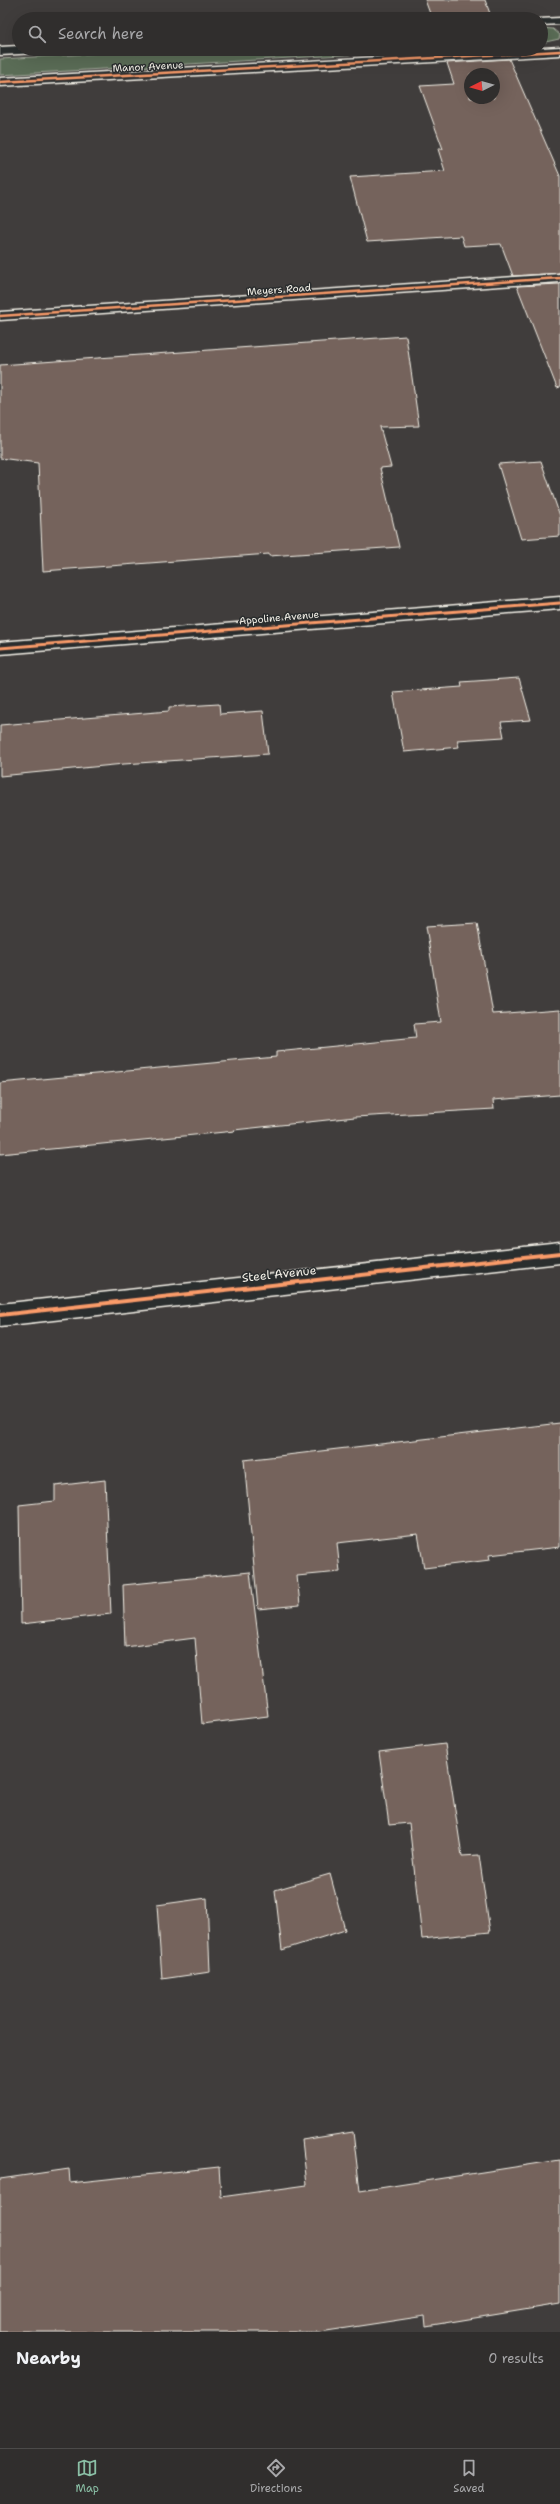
<!DOCTYPE html>
<style>
:root{--surface:#302e2d;--page:#3c3a39;--text:#f1f3f6;--muted:#a8a8aa;--line:#4b4a49;--accent:#8abfa5}
body{margin:0;font-family:"Shantell Sans",sans-serif;background:var(--page);color:var(--text)}
.compass{position:absolute;left:464px;top:68px;width:36px;height:36px;border-radius:50%;background:var(--surface);box-shadow:0 4px 16px #0002;rotate:265deg}
.list{margin:0;padding:0;list-style:none}
h2{display:flex;justify-content:space-between;align-items:center;height:52px;margin:0;padding:0 16px;font-size:17px}
h2 small{font-size:13px;font-weight:400;color:var(--muted)}
.icon{flex:none;width:22px;height:22px;fill:none;stroke:currentColor;stroke-width:2;stroke-linecap:round;stroke-linejoin:round}
.map{position:relative;flex:none;width:560px;height:2332px;overflow:hidden}
.search{position:absolute;background:var(--surface);box-shadow:0 4px 16px #0002;left:12px;right:12px;top:12px;height:44px;display:flex;align-items:center;gap:10px;box-sizing:border-box;padding:0 14px;border-radius:22px;color:var(--muted);font-size:15px}
.sheet{height:116px;background:var(--surface)}
nav{display:flex;justify-content:space-around;align-items:center;box-sizing:border-box;height:56px;border-top:1px solid var(--line);background:var(--surface);font-size:11px;color:var(--muted)}
nav a{display:grid;justify-items:center;gap:2px}
nav .on{color:var(--accent)}
.map>svg:first-child{display:block}
</style>
<div class="map">
<svg width="560" height="2332" viewBox="0 0 560 2332">
<rect width="100%" height="100%" fill="#403d3c"/>
<filter id="ink" filterUnits="userSpaceOnUse"><feTurbulence type="fractalNoise" baseFrequency=".025" numOctaves="2"/><feDisplacementMap in="SourceGraphic" scale="8" xChannelSelector="R" yChannelSelector="G"/><feConvolveMatrix kernelMatrix="1 2 1 2 8 2 1 2 1" color-interpolation-filters="sRGB"/></filter>
<g filter="url(#ink)">
<path fill="#5a6c56" stroke="#a7ae9f" d="M 541,28 L 553,29 L 560,35 L 559,39 L 541,43 Z
M 173,49 L 445,49 L 0,75 L 0,59 Z"/>
<path fill="#74635b" stroke="#f4f1e8" fill-rule="evenodd" d="M 425,0 L 485,0 L 492,19 L 432,19 Z
M 442,49 L 497,49 L 443,52 Z
M 509,59 L 560,176 L 560,273 L 513,276 L 501,244 L 464,246 L 461,236 L 367,242 L 350,177 L 445,171 L 438,149 L 443,149 L 420,86 L 454,84 L 447,63 ZM 470,74 L 494,74 L 494,98 L 470,98 Z
M 560,284 L 560,387 L 557,388 L 517,286 Z
M 406,336 L 419,426 L 380,427 L 391,467 L 380,468 L 399,547 L 269,556 L 269,554 L 43,571 L 38,463 L 0,458 L 0,365 Z
M 541,461 L 560,516 L 560,536 L 521,539 L 498,464 Z
M 519,678 L 531,720 L 501,722 L 504,737 L 457,740 L 459,747 L 404,752 L 393,692 L 462,687 L 461,682 Z
M 219,704 L 220,714 L 263,711 L 268,754 L 124,764 L 0,776 L 0,725 L 169,711 L 169,707 Z
M 477,923 L 493,1014 L 560,1009 L 560,1095 L 493,1100 L 494,1109 L 355,1117 L 234,1130 L 235,1131 L 0,1154 L 0,1083 L 276,1057 L 276,1052 L 416,1038 L 414,1024 L 441,1022 L 426,926 Z
M 560,1423 L 560,1547 L 489,1555 L 490,1560 L 424,1568 L 418,1534 L 337,1543 L 340,1572 L 297,1576 L 300,1605 L 258,1609 L 244,1460 Z
M 105,1480 L 111,1614 L 21,1624 L 19,1505 L 55,1501 L 55,1486 Z
M 250,1572 L 268,1716 L 202,1724 L 195,1638 L 125,1647 L 123,1585 Z
M 445,1744 L 462,1856 L 479,1855 L 490,1932 L 422,1939 L 409,1823 L 389,1825 L 379,1752 Z
M 330,1874 L 345,1930 L 282,1950 L 275,1890 Z
M 207,1898 L 210,1972 L 162,1979 L 157,1905 Z
M 353,2132 L 360,2191 L 560,2160 L 560,2304 L 426,2326 L 425,2316 L 320,2332 L 0,2332 L 0,2179 L 69,2169 L 70,2183 L 219,2167 L 221,2197 L 307,2185 L 302,2140 Z"/>
<g fill="none" stroke-linecap="round" stroke-linejoin="round">
<defs>
<path id="minor" d="M 560,18 L 560,24 L 541,25 L 541,19 L 539,19 Z
M 19,46 L 19,49 L 44,49 L 38,53 L 0,55 L 0,47 Z
M 560,47 L 560,55 L 0,86 L 0,78 Z
M 560,597 L 560,609 L 0,654 L 0,642 Z
M 560,1243 L 560,1263 L 0,1326 L 0,1304 Z"/>
<path id="tertiary" d="M 560,274 L 560,282 L 0,320 L 0,312 Z"/>
</defs>
<use href="#minor" stroke="#f4f1e8" stroke-width="3"/>
<use href="#tertiary" stroke="#f4f1e8" stroke-width="3"/>
<use href="#minor" fill="#2a2d2e" fill-rule="evenodd"/>
<use href="#tertiary" fill="#2a2d2e" fill-rule="evenodd"/>
<defs>
<path id="cycleway-far2" d="M 0,82 L 560,51
M 0,316 L 560,278"/>
<path id="cycleway-far1" d="M 0,648 L 560,603"/>
<path id="cycleway" d="M 0,1315 L 560,1253"/>
</defs>
<use href="#cycleway-far2" stroke="#2a2d2e" stroke-width="4"/>
<use href="#cycleway-far1" stroke="#2a2d2e" stroke-width="5"/>
<use href="#cycleway" stroke="#2a2d2e" stroke-width="6"/>
<use href="#cycleway-far2" stroke="#fa9b69" stroke-width="2.5"/>
<use href="#cycleway-far1" stroke="#fa9b69" stroke-width="3"/>
<use href="#cycleway" stroke="#fa9b69" stroke-width="4"/>
</g>
</g>
<g text-anchor="middle" stroke-width="3" stroke-linejoin="round" paint-order="stroke">
<g font-size="10" fill="#f4f1e8" stroke="#2a2d2e">
<text transform="translate(148 66) rotate(-3)" y="4">Manor Avenue</text>
<text transform="translate(279 289) rotate(-4)" y="4">Meyers Road</text>
<text transform="translate(279 617) rotate(-5)" y="4">Appoline Avenue</text>
</g>
<g font-size="12" fill="#f4f1e8" stroke="#2a2d2e">
<text transform="translate(279 1274) rotate(-6)" y="4">Steel Avenue</text>
</g>
</g>
</svg>
<svg class="compass" viewBox="-18 -18 36 36"><path d="M0-13l5 13h-10z" fill="#e53935"/><path d="M0 13l5-13h-10z" fill="#a8a8aa"/></svg>
<div class="search"><svg class="icon" aria-label="search" viewBox="0 0 24 24"><circle cx="10" cy="10" r="6"/><path d="M15 15l6 6"/></svg>Search here</div>
</div>
<section class="sheet">
<h2>Nearby<small>0 results</small></h2>
<ul class="list">
</ul>
</section>
<nav>
<a class="on"><svg class="icon" aria-label="map" viewBox="0 0 24 24"><path d="M3 6l6-2 6 2 6-2v14l-6 2-6-2-6 2zM9 4v14M15 6v14"/></svg>Map</a>
<a><svg class="icon" aria-label="directions" viewBox="0 0 24 24"><path d="M12 3l9 9-9 9-9-9zM9 14v-3h6M13 9l2 2-2 2"/></svg>Directions</a>
<a><svg class="icon" aria-label="saved" viewBox="0 0 24 24"><path d="M7 4h10v16l-5-4-5 4z"/></svg>Saved</a>
</nav>
